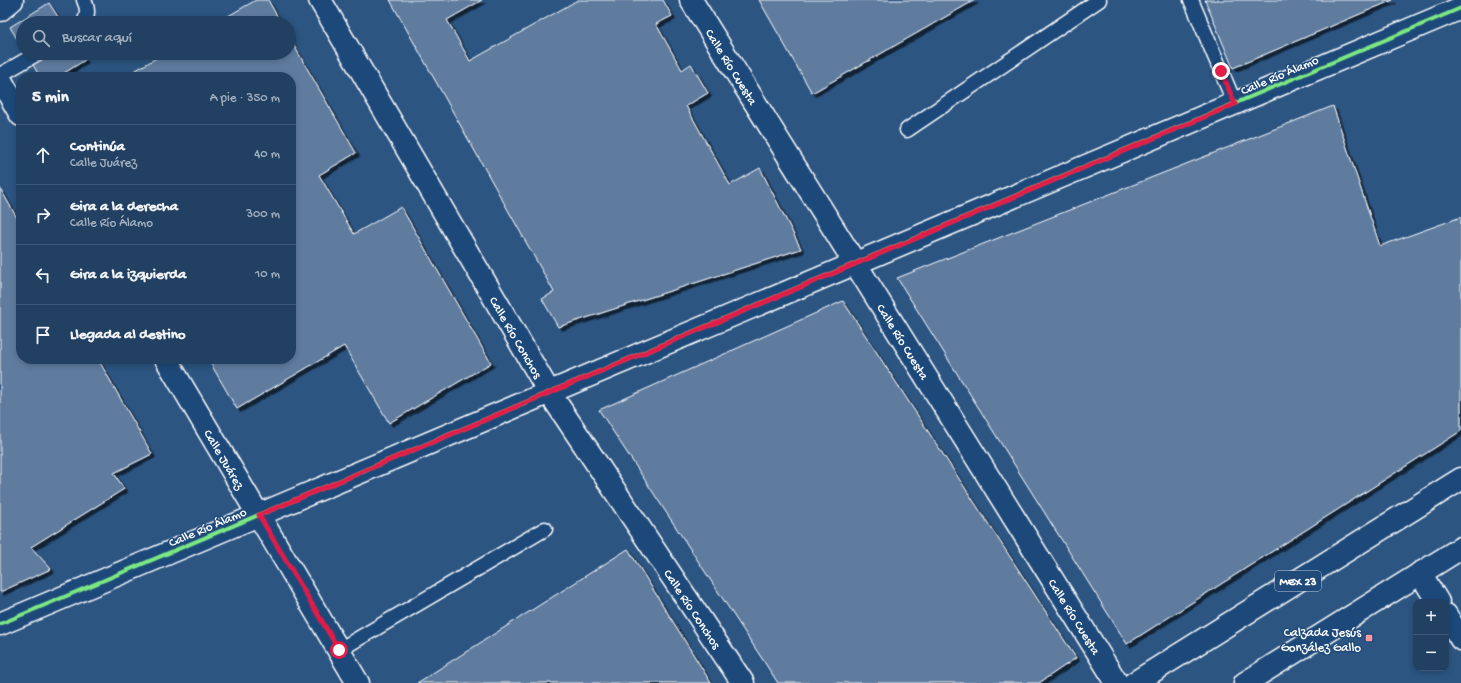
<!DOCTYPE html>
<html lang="es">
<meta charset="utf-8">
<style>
:root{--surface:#214062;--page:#294768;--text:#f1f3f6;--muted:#a2afbe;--line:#3e5977}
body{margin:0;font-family:"Gochi Hand",sans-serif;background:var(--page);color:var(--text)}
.controls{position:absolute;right:12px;bottom:12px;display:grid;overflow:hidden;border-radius:8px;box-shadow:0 2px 6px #0003}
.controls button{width:36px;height:36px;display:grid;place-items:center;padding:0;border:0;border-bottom:1px solid var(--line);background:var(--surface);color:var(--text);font:20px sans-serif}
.stop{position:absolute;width:12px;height:12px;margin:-9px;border:3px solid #e11d48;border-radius:50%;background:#fff}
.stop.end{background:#e11d48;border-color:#fff;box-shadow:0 1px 4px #0008}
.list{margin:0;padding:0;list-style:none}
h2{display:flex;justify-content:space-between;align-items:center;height:52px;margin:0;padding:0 16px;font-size:17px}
h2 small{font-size:13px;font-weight:400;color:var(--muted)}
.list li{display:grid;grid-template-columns:26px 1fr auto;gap:12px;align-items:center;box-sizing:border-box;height:60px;padding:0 16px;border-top:1px solid var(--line)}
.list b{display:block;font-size:15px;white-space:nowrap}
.list p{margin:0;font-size:13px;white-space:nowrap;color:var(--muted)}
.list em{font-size:13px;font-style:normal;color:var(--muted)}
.icon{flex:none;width:22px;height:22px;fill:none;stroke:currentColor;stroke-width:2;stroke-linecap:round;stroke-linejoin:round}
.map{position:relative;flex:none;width:1461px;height:683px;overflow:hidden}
.search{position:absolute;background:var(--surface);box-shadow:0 2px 6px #0003;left:16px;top:16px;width:280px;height:44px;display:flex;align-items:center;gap:10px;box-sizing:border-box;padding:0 14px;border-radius:22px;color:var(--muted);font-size:15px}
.panel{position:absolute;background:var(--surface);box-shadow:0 2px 6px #0003;left:16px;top:72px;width:280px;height:292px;border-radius:16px}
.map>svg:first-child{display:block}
</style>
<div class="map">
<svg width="1461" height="683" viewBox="0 0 1461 683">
<defs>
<filter id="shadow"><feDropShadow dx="3.5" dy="3.5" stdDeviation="0" flood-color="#0009"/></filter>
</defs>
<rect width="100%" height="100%" fill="#2c5582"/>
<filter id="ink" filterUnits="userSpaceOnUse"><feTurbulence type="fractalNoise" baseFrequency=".025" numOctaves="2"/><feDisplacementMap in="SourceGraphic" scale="8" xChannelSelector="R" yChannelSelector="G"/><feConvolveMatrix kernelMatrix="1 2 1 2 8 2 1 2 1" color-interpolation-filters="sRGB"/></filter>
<g filter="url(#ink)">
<path fill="#5e7c9f" stroke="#fff" filter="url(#shadow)" d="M 256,0 L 268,0 L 281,23 L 216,23 Z
M 390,0 L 482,0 L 447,20 L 470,61 L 578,0 L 663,0 L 672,16 L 656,24 L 682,70 L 691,64 L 708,93 L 686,106 L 730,185 L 760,168 L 801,249 L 558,327 L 542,299 L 554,292 Z
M 759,0 L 975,0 L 812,93 Z
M 1205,0 L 1393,0 L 1233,68 Z
M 49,3 L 62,23 L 23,23 L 23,49 L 10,27 Z
M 289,37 L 356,153 L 319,175 L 354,234 L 401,207 L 491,363 L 389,423 L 344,346 L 237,409 L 208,359 L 291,359 L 291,77 L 124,77 L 165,53 L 289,53 Z
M 26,53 L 80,53 L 85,60 L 58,77 L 40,77 Z
M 1333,106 L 1380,246 L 1461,217 L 1461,431 L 1127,644 L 897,278 Z
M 0,188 L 21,225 L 21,359 L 98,359 L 152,454 L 114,473 L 124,489 L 31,547 L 51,569 L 0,592 Z
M 843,301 L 1076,658 L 1039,683 L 778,683 L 599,410 Z
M 628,549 L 711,683 L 417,683 Z"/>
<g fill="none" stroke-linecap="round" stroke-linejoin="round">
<defs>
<path id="lane" d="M 1191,0 L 1235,104
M 84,23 C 88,14 88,9 84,0
M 0,75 L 38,53
M 907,130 L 1099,0
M 339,650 L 545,529"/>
<g id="street">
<path id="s1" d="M 320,0 L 549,392 L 743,683"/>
<path id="s2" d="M 691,0 L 1117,683"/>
<path d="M 0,79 L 21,115"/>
<path id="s3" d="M 166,359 L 358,683"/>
<path d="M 1420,573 L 1438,602"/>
<path d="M 1446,615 L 1461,639"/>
<path d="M 0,624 L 1461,8"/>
</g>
<path id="secondary" d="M 0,10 L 12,0"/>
<path id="primary" d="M 1134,683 L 1461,479
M 1245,683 L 1461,548"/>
</defs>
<use href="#lane" stroke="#fff" stroke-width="17"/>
<use href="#street" stroke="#fff" stroke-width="25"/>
<use href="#secondary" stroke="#fff" stroke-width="25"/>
<use href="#primary" stroke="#fff" stroke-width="25"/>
<use href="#lane" stroke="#1f4a7a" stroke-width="14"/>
<use href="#street" stroke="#1f4a7a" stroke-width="22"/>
<use href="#secondary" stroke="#1f4a7a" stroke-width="22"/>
<use href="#primary" stroke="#1f4a7a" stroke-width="22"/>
<defs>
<path id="cycleway" d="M 0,624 L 1461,8"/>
</defs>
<use href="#cycleway" stroke="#1f4a7a" stroke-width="6"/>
<use href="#cycleway" stroke="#7ce984" stroke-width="4"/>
</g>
</g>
<g fill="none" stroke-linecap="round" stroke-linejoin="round" filter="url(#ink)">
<path stroke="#e11d48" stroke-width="5" d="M 339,650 L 259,515 L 1235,104 L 1221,71"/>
</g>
<rect fill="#ff9aa2" stroke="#1f4a7a" stroke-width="1.5" x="1365" y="634" width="8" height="8" rx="2"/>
<g text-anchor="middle" stroke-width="3" stroke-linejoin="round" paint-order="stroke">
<rect fill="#1f4a7a" stroke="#bcc9d7" stroke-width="1" x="1275" y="571" width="46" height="20" rx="3"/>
<g font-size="12" font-weight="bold" fill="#fff">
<text x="1298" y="585">MEX 23</text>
</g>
<g font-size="13" fill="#fff" stroke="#1f4a7a">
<text dy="5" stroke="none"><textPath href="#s2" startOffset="78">Calle Río Cuesta</textPath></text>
<text transform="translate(1279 74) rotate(-23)" y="5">Calle Río Álamo</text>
<text dy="5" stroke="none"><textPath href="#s1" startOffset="390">Calle Río Conchos</textPath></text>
<text dy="5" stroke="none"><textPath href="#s2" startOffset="402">Calle Río Cuesta</textPath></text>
<text dy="5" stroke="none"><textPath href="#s3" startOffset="116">Calle Juárez</textPath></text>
<text transform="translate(207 526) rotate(-23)" y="5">Calle Río Álamo</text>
<text dy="5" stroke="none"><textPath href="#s1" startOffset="714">Calle Río Conchos</textPath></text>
<text dy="5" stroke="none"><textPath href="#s2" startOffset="726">Calle Río Cuesta</textPath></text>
</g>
<g font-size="13" fill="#fff" stroke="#1f4a7a" text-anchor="end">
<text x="1361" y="636">Calzada Jesús<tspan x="1361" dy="15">González Gallo</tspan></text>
</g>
</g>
</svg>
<div class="controls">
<button>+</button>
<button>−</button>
</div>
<div class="stop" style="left:339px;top:650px"></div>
<div class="stop end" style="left:1221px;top:71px"></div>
<div class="search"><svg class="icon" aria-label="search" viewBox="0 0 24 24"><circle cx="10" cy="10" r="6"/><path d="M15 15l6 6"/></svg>Buscar aquí</div>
<section class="panel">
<h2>5 min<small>A pie · 350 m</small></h2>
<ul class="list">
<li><svg class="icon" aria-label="ahead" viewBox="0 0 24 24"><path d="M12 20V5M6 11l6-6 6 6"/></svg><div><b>Continúa</b><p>Calle Juárez</p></div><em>40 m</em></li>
<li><svg class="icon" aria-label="right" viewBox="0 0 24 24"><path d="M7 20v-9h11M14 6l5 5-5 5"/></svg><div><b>Gira a la derecha</b><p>Calle Río Álamo</p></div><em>300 m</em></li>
<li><svg class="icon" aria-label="left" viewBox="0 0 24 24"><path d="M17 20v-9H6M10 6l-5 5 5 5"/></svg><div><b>Gira a la izquierda</b></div><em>10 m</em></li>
<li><svg class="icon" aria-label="arrive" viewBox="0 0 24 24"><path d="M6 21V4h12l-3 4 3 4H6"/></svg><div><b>Llegada al destino</b></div></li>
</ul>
</section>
</div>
